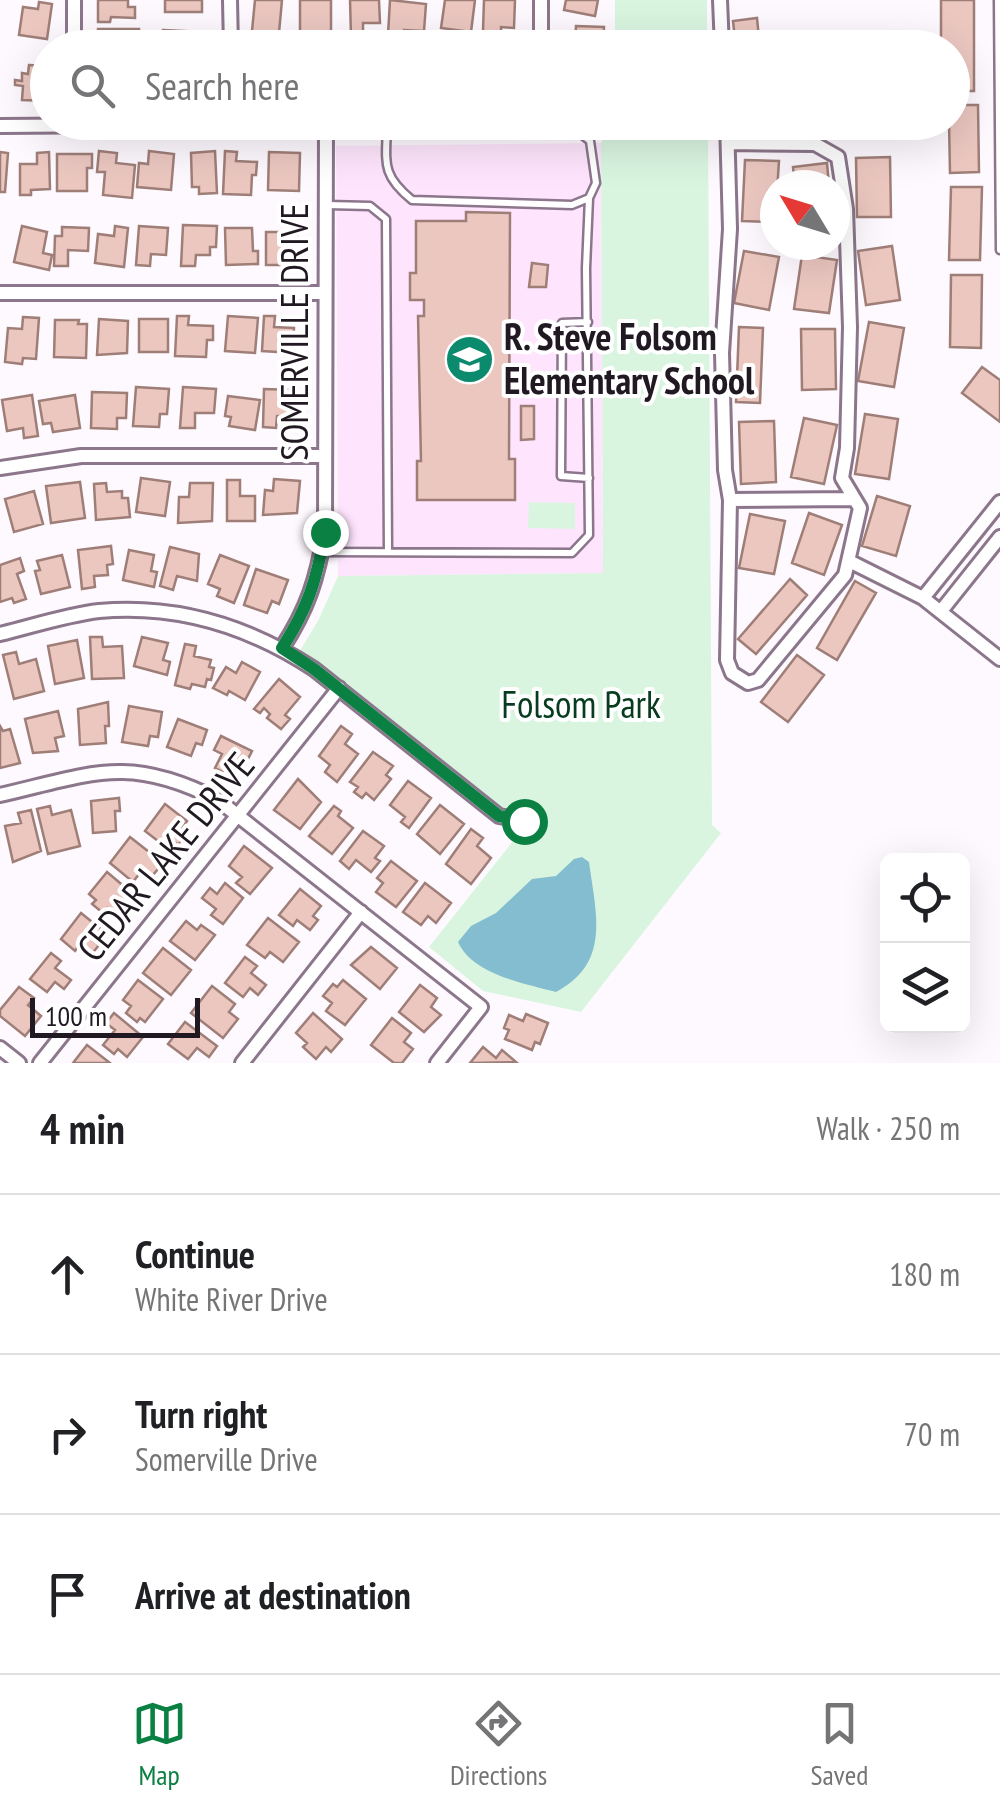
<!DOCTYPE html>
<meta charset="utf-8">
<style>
:root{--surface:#fff;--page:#f6f6f6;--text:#202124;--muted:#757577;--line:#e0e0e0;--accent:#0b8043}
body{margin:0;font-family:"PT Sans Narrow",sans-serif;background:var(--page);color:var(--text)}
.controls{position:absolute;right:30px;bottom:30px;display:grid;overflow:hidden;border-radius:15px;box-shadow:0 10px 40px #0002}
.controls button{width:90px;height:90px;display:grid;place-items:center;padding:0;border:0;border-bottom:2px solid var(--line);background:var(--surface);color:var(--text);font:50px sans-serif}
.compass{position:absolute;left:760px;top:170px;width:90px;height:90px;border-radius:50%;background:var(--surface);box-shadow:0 10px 40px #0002;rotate:308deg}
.scale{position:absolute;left:30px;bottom:25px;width:170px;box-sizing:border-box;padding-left:10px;border:5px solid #211921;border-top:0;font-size:28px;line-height:35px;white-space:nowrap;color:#211921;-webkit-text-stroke:8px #fff;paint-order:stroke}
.stop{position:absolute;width:30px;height:30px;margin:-22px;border:8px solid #0b8043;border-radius:50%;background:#fff}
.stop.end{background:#0b8043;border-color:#fff;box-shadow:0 2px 10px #0008}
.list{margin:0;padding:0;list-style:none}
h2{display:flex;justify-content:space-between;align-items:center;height:130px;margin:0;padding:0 40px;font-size:42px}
h2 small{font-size:32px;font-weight:400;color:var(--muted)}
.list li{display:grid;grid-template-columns:65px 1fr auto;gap:30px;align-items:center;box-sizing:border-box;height:160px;padding:0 40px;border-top:2px solid var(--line)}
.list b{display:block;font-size:38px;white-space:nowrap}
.list p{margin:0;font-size:32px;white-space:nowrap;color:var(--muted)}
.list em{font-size:32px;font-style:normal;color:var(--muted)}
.icon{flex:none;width:55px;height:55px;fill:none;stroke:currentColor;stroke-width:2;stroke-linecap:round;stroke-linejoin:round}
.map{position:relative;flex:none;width:1000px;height:1063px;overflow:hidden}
.search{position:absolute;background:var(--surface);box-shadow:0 10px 40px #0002;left:30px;right:30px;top:30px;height:110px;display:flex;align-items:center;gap:25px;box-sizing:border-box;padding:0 35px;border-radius:55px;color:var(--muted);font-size:38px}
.sheet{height:610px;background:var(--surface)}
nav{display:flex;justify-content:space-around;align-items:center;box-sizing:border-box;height:140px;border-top:2px solid var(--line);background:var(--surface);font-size:28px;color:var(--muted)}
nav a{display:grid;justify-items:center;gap:5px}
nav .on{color:var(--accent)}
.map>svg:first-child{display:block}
</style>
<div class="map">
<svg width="1000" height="1063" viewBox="0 0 1000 1063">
<rect width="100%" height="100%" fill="#fef9fe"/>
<path fill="#fee5fd" d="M 601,143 L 603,573 L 338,576 L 336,146 Z"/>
<path fill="#d9f5e0" d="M 615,0 L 707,0 L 707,47 L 615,47 Z
M 612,123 L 708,123 L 712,825 L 721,833 L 581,1012 L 483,991 L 429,947 L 525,826 L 298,654 L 319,619 L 338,576 L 603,573 L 601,143 Z
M 529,502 L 575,503 L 575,529 L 528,528 Z"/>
<path fill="#84bdcf" d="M 582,857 L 589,862 C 596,914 611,963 556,992 C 524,983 473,975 458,942 L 471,926 L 496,913 L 532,879 L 556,876 L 574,859 Z"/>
<path fill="#ebc7c0" stroke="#9f7e78" stroke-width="2.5" d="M 98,0 L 128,0 L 128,7 L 135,7 L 135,18 L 111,17 L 110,22 L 98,22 Z
M 165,0 L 202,0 L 202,12 L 165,12 Z
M 255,0 L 282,0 L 279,33 L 252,31 Z
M 300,0 L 331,0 L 331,32 L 300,31 Z
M 350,0 L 379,0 L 380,23 L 363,23 L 363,35 L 351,36 Z
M 390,0 L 426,4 L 424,31 L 404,30 L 403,36 L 388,35 Z
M 445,0 L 475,0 L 471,32 L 441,28 Z
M 484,0 L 515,0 L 514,28 L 501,27 L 501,32 L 483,31 Z
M 566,0 L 598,0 L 595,16 L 564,10 Z
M 941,0 L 974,0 L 974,91 L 952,91 L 952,48 L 941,48 Z
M 39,2 L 52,4 L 47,39 L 19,35 L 23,7 L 38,9 Z
M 757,18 L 760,48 L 736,48 L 733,21 Z
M 576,26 L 604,27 L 603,48 L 565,48 L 565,44 L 575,44 Z
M 98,29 L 139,29 L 139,48 L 108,48 L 109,42 L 97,42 Z
M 163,30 L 203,32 L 202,48 L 170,48 L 170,42 L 163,41 Z
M 29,65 L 48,66 L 48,101 L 22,100 L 23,86 L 15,85 L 15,80 L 22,81 L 22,73 L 28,74 Z
M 952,105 L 978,105 L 979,172 L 950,173 L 949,122 L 952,122 Z
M 99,151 L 117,153 L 116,163 L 135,165 L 132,198 L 103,195 L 105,172 L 97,172 Z
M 149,151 L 174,154 L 171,190 L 137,187 L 139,163 L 148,164 Z
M 215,151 L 217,193 L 199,194 L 199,187 L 192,187 L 191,153 Z
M 225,151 L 237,152 L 236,161 L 257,162 L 256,175 L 252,175 L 251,195 L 223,194 Z
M 0,152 L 8,153 L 5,192 L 0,192 Z
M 49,152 L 50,189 L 31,190 L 31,195 L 20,195 L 20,164 L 37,164 L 37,153 Z
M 269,152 L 300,153 L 299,191 L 268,190 Z
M 57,154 L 92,154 L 92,168 L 87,168 L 87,191 L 57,191 Z
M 890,157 L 891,217 L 857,217 L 856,158 Z
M 745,160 L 779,161 L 775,222 L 742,221 Z
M 827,163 L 829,185 L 795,185 L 793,167 Z
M 951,187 L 982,187 L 980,260 L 949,260 Z
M 466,212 L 510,213 L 509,459 L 515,459 L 515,500 L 417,500 L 417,461 L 421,461 L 418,316 L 424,316 L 424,300 L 410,300 L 410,273 L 416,273 L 416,221 L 466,221 Z
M 183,225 L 217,226 L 216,247 L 210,247 L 210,255 L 196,255 L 195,266 L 181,266 Z
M 22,226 L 47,232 L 43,253 L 52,255 L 49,270 L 14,262 Z
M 115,226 L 128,228 L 124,267 L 95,263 L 98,234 L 114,236 Z
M 139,226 L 168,228 L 166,255 L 151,254 L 150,266 L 136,265 Z
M 62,227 L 89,228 L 88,251 L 68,250 L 68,266 L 54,266 L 55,236 L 62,236 Z
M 225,228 L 252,228 L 253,251 L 258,251 L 258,264 L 226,265 Z
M 266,232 L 298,232 L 298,244 L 292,244 L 292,265 L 266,265 Z
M 892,246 L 900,300 L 866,305 L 858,251 Z
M 744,251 L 779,257 L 769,310 L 734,303 Z
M 802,255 L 837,260 L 829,313 L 794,309 Z
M 532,263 L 548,265 L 546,287 L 529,287 Z
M 951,275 L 982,275 L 981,348 L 950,347 Z
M 177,316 L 189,316 L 188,325 L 213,326 L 213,340 L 207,340 L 206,357 L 175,356 Z
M 228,316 L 258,318 L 255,353 L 225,351 Z
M 264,316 L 275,316 L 274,327 L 294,328 L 293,353 L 262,351 Z
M 23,317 L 39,318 L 36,359 L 23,358 L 22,364 L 5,362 L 8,328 L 22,329 Z
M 99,319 L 128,321 L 127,353 L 97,355 Z
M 139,319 L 168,319 L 168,352 L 139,352 Z
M 55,320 L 79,320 L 78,324 L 87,324 L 86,358 L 54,357 Z
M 869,322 L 904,328 L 894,387 L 858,381 Z
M 739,327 L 763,328 L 760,403 L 736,402 Z
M 801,329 L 835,329 L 836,389 L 802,390 Z
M 982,367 L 1000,380 L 1000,422 L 962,393 Z
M 136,387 L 169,389 L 167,414 L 160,414 L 159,427 L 133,426 Z
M 183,387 L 216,389 L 214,413 L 195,413 L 195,428 L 180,428 Z
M 264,389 L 295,390 L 294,417 L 277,416 L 276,428 L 263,427 Z
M 92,392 L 127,393 L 126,418 L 117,418 L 117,429 L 91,428 Z
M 32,395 L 38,436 L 24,438 L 23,428 L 7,431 L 2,400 Z
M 75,395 L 80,428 L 53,432 L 51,423 L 43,424 L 39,401 Z
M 228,396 L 260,400 L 255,430 L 229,426 L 231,417 L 225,416 Z
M 521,406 L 534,406 L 534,439 L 521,440 Z
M 865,414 L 898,419 L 889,479 L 855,474 Z
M 804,418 L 837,425 L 824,484 L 791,477 Z
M 774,421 L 776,482 L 741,484 L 739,422 Z
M 141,478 L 170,482 L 165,516 L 136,512 Z
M 274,479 L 300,481 L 297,513 L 263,515 L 265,490 L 273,491 Z
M 227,480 L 240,480 L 240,496 L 255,496 L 255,521 L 227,521 Z
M 80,482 L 85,518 L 51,523 L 46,486 Z
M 106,483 L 107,492 L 122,491 L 122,498 L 128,498 L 130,517 L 96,520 L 94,484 Z
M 190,483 L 213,483 L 212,521 L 178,523 L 179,497 L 189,497 Z
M 34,491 L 43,524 L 14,532 L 5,499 Z
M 877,496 L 910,506 L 896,556 L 862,546 Z
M 809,513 L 842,525 L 824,575 L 792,563 Z
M 750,514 L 785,521 L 774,574 L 739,568 Z
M 111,546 L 113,564 L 107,565 L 108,575 L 94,576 L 95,587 L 82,589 L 78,550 Z
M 170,547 L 199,554 L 197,581 L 177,576 L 173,590 L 160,586 Z
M 129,550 L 154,555 L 151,571 L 157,572 L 154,587 L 123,580 Z
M 62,555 L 70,587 L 41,594 L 35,571 L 40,570 L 37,561 Z
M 220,555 L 249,566 L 234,603 L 217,596 L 220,589 L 208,584 Z
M 20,558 L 24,571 L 17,574 L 26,599 L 14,603 L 12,598 L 0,602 L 0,565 Z
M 256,569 L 288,580 L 279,604 L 272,601 L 267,613 L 244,605 Z
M 790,579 L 807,595 L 756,654 L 738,639 Z
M 855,581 L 876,593 L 837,660 L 817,648 Z
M 90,637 L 102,637 L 103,647 L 122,646 L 124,678 L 92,679 Z
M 142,637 L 168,643 L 163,660 L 170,662 L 167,675 L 134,666 Z
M 77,640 L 84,678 L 55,684 L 48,646 Z
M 185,644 L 196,646 L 194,656 L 211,660 L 209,667 L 214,668 L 211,680 L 207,679 L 205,687 L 192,684 L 190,689 L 175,685 Z
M 16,652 L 19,664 L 36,659 L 44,691 L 14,699 L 3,655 Z
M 797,655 L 824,675 L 788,722 L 761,702 Z
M 242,662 L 260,672 L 245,700 L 229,691 L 227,695 L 213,688 L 226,667 L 236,673 Z
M 279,679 L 300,697 L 285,715 L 290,719 L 281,729 L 267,718 L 270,714 L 264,708 L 260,713 L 254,709 Z
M 108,702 L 109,726 L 105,726 L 106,743 L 80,745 L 78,709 Z
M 129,706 L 162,712 L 158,737 L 150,736 L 148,746 L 122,742 Z
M 58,711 L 64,736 L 55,738 L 58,751 L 33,753 L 25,719 Z
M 178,719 L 207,730 L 202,745 L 196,743 L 191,756 L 167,747 Z
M 0,726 L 3,731 L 10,729 L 20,763 L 0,768 Z
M 341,726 L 352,734 L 345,744 L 358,754 L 337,782 L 325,772 L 330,765 L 319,756 Z
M 221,736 L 252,751 L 243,769 L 232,764 L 227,774 L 215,768 L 222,754 L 214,750 Z
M 373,752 L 393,766 L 386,775 L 391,779 L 374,800 L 366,793 L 362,798 L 354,792 L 358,787 L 350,782 Z
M 298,779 L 321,802 L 300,829 L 274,810 Z
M 408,781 L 431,798 L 409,828 L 401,822 L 405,817 L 390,805 Z
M 119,798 L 120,811 L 115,811 L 116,831 L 93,833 L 91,801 Z
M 165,804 L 187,821 L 182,829 L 187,833 L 178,845 L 168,837 L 162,844 L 145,831 Z
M 440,805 L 464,824 L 440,854 L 417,834 Z
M 50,806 L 52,815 L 71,810 L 80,846 L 48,854 L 37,809 Z
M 334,806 L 341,811 L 338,816 L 353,828 L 332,854 L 309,836 Z
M 31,810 L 41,851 L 13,862 L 5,826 L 21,823 L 18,813 Z
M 471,829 L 483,838 L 477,846 L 491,858 L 471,884 L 446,864 Z
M 363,831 L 384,846 L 375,858 L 380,861 L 371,872 L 356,860 L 349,869 L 340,861 Z
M 130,837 L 163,863 L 148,881 L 139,874 L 133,882 L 110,863 Z
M 244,846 L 272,868 L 250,894 L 236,883 L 242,877 L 229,866 Z
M 391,861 L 417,881 L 396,907 L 376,892 L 383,883 L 377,878 Z
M 107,872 L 139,899 L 131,909 L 123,902 L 114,913 L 107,908 L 103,913 L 92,904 L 96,900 L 89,894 Z
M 225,883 L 243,898 L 223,924 L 211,915 L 216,909 L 202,898 L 210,888 L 217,894 Z
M 425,883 L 451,903 L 436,923 L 428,916 L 421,925 L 403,912 Z
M 300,889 L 321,906 L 313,916 L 318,920 L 310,930 L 297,920 L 293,926 L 279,915 Z
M 81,913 L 102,930 L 94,941 L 99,945 L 91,955 L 79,945 L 75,951 L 61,939 Z
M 268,918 L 299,942 L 283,962 L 270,952 L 265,958 L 247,945 Z
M 186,921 L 197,930 L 201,925 L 215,935 L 195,960 L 170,941 Z
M 371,947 L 397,968 L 380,989 L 351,965 Z
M 163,948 L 191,970 L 171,995 L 143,973 Z
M 51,953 L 61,961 L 55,968 L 71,980 L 64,989 L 55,982 L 47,992 L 30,979 Z
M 245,957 L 257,966 L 251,973 L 266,985 L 258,995 L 250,988 L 243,997 L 225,983 Z
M 138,980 L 163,999 L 145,1022 L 140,1018 L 137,1022 L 126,1013 L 131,1006 L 123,1000 Z
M 343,980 L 366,999 L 345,1025 L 326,1011 L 332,1003 L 323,996 L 333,984 L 337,987 Z
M 420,985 L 437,998 L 431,1007 L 441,1015 L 424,1032 L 399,1012 Z
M 212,986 L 235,1004 L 229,1012 L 238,1019 L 223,1038 L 191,1013 Z
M 19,987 L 34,998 L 28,1005 L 41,1016 L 25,1036 L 0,1016 L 0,1010 Z
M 114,1013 L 143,1037 L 127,1057 L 118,1049 L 114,1054 L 103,1045 L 115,1030 L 106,1023 Z
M 313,1013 L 342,1039 L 331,1052 L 326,1047 L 316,1059 L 303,1047 L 307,1043 L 296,1033 Z
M 526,1014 L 548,1023 L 540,1044 L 535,1042 L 532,1050 L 505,1039 L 509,1030 L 504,1028 L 509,1015 L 523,1021 Z
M 392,1018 L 411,1033 L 404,1042 L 413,1049 L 402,1063 L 394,1063 L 371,1045 Z
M 185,1022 L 217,1046 L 209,1057 L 197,1048 L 188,1059 L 168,1044 Z
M 87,1045 L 110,1063 L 73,1063 Z
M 483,1047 L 496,1058 L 502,1050 L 516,1062 L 470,1063 Z"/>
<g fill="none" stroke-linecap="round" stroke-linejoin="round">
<defs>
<path id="service" d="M 998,0 L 1000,250
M 387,125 C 386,163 381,175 412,200 L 572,205 L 589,198
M 327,205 L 370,206 L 386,219 L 388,551
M 588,322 L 562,323 L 561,476 L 589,478
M 323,552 L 572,553 L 589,535 L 586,268 L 589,198 L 596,183 L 590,141 L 576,130 L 542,123"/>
<path id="minor" d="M 230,0 L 231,48
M 720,0 L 722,48
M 74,48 L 74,0
M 541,48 L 541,0
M 727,122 L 730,229 L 722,353 L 725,470 L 730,500 L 727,660 L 732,673 L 748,683 L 758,680 L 845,575 L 860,508 L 842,478 L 847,448 L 850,327 L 846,209 L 838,157 L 815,144 L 728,143
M 0,126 L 541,122
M 0,293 L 325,293
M 0,468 L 81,456 L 325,456
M 730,500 L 853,499
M 849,561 L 923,598 L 1000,659
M 923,598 L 1000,502
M 941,611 L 1000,537
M 0,634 C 33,626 66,615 99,611 C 177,604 250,627 314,669 L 499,816 L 525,821
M 282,648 C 308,608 317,579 325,532 L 326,126
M 0,795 C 91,774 128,754 218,800 L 481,1007 L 437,1063
M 0,1048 L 19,1063
M 40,1063 L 339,688
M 242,1063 L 361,912"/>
</defs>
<use href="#service" stroke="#8c768b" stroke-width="11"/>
<use href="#minor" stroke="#8c768b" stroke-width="18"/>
<use href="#service" stroke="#fff" stroke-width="6"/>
<use href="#minor" stroke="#fff" stroke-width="12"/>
</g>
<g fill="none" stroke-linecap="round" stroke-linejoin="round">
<path stroke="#0b8043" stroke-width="12" d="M 325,532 C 317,579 308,608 282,648 L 314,669 L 499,816 L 524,821"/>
</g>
<defs>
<symbol id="school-disc" viewBox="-11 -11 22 22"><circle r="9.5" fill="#0b8a6e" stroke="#fff"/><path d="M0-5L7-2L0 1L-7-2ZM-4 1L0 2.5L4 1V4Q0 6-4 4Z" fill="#fff"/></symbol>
</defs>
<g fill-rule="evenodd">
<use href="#school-disc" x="442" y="332" width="55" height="55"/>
</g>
<g text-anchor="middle" stroke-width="8" stroke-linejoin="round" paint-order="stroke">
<g font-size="38" fill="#211921" stroke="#fff">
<text transform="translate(295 332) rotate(-90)" y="13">SOMERVILLE DRIVE</text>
<text transform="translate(166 857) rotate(-51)" y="13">CEDAR LAKE DRIVE</text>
</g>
<g font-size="38" font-weight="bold" fill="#211921" stroke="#fff" text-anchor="start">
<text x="504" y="350">R. Steve Folsom<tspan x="504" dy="44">Elementary School</tspan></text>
</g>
<g font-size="38" fill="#073c1e" stroke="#fff">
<text x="581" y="718">Folsom Park</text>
</g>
</g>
</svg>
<div class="controls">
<button><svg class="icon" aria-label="locate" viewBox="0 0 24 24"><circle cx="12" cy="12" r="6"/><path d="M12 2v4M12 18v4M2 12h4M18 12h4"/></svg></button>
<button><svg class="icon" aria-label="layers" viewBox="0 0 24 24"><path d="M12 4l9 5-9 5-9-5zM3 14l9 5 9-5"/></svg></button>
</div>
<svg class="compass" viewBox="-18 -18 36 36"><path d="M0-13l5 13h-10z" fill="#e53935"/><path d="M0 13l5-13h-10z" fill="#757577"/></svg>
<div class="scale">100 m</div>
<div class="stop" style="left:524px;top:821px"></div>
<div class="stop end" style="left:325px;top:532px"></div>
<div class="search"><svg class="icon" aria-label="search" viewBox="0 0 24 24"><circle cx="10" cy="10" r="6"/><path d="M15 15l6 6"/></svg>Search here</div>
</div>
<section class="sheet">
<h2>4 min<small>Walk · 250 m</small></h2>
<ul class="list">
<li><svg class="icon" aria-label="ahead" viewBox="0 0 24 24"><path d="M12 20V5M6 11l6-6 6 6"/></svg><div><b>Continue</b><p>White River Drive</p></div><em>180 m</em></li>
<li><svg class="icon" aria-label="right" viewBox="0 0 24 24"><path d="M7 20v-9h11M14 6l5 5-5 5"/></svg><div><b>Turn right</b><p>Somerville Drive</p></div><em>70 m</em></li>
<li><svg class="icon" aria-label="arrive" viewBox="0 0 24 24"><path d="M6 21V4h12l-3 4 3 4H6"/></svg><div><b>Arrive at destination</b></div></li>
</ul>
</section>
<nav>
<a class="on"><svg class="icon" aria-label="map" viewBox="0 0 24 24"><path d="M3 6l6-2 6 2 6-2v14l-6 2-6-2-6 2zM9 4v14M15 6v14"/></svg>Map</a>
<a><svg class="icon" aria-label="directions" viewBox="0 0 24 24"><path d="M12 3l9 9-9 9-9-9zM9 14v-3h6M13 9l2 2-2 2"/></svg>Directions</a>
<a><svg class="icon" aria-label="saved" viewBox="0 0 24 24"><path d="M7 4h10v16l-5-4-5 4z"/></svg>Saved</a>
</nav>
